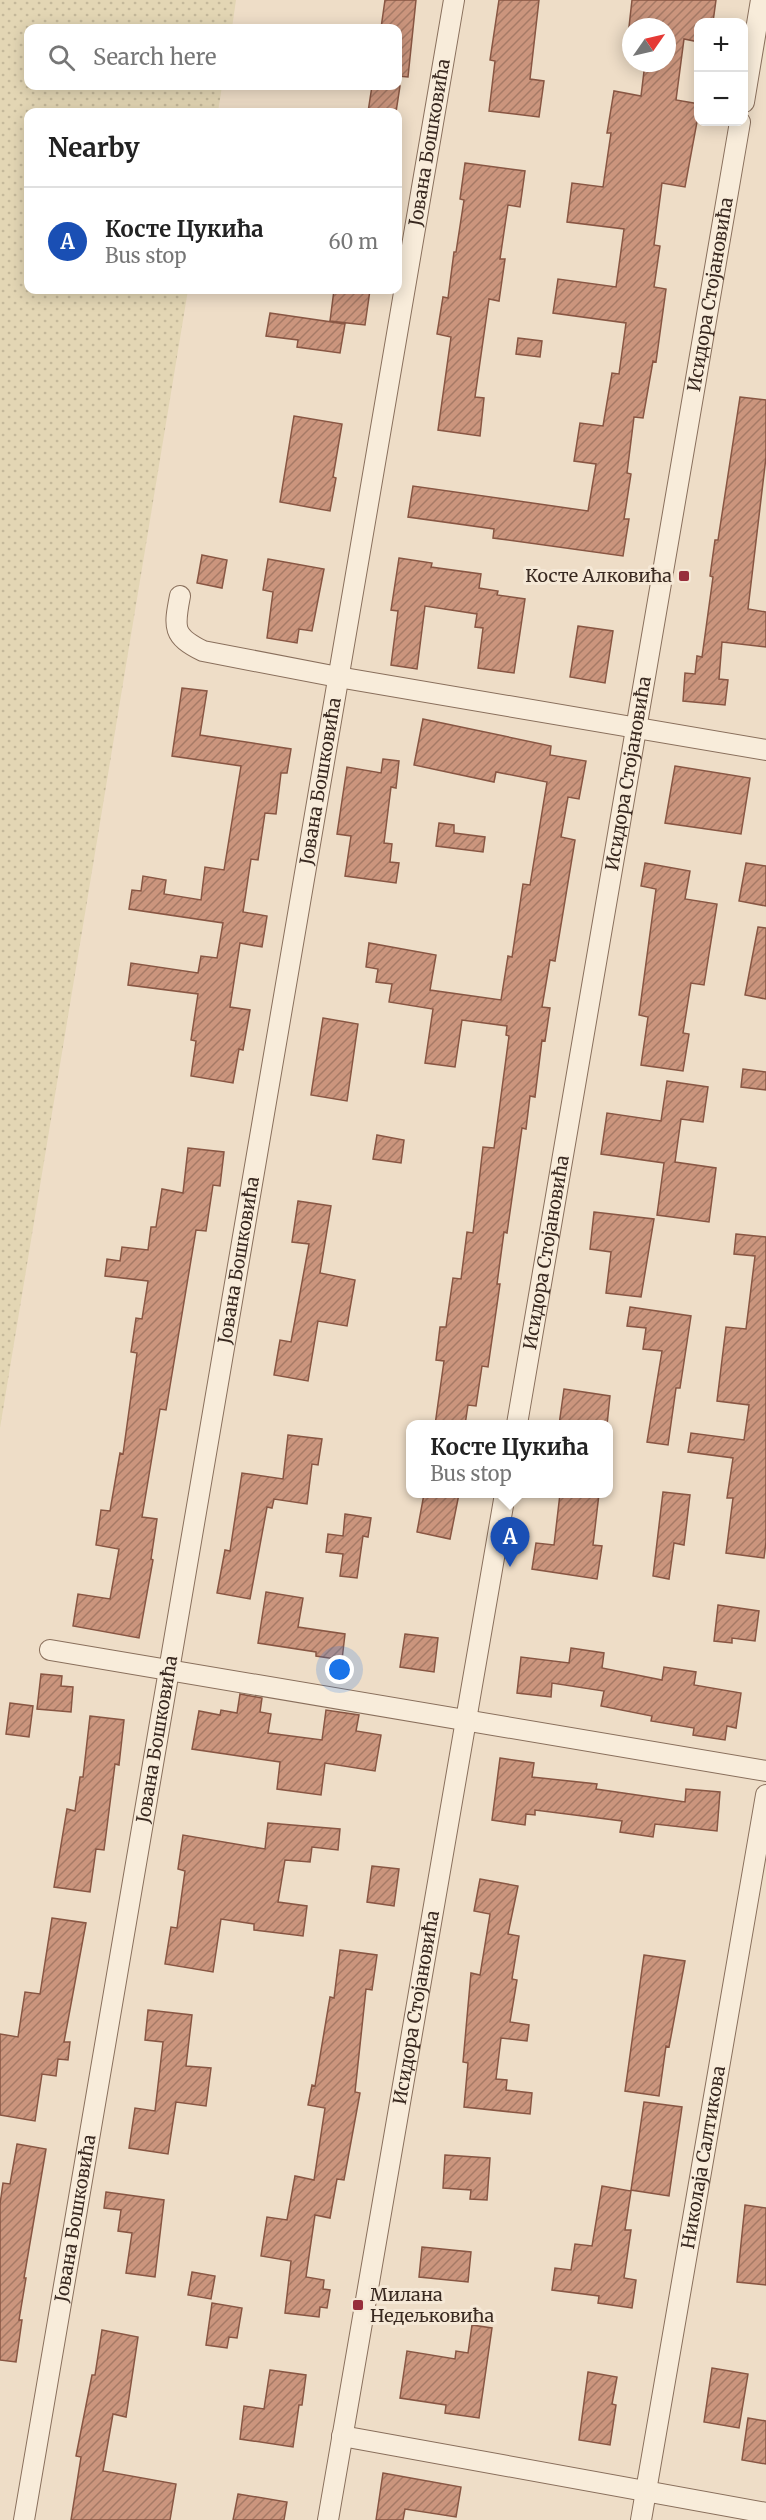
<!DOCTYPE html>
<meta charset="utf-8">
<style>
:root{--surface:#fff;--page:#f6f6f6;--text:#222;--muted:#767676;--line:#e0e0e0;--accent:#d93025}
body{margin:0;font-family:Merriweather,serif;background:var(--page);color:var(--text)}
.controls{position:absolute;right:18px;top:18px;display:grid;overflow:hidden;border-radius:12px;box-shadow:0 3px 15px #0003}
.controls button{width:54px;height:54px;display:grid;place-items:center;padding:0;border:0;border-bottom:2px solid var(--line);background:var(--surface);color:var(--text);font:30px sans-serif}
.compass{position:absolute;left:622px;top:18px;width:54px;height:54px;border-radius:50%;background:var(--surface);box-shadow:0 3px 15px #0003;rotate:56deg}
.you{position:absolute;left:340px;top:1670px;width:21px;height:21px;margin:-15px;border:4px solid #fff;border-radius:50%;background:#1a73e8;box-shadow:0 0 0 9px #1a73e833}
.badge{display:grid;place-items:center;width:39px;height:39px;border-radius:50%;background:var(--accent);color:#fff;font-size:20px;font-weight:700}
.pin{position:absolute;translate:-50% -50px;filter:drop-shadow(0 2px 3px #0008)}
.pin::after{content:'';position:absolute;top:32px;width:21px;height:18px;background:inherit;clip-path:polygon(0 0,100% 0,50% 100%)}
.popup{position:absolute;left:406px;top:1420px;width:207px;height:78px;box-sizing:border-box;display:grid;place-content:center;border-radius:12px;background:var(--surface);filter:drop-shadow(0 2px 4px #0005);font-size:20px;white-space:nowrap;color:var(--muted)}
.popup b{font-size:22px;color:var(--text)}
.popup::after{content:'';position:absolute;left:50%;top:100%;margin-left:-12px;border:12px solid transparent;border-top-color:var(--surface)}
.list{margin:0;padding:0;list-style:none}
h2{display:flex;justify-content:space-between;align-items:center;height:78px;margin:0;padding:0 24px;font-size:26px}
h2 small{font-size:20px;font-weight:400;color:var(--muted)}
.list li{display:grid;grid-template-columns:39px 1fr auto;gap:18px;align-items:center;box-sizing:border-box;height:108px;padding:0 24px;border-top:2px solid var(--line)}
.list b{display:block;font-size:22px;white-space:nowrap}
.list p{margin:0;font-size:20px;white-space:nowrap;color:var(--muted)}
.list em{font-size:20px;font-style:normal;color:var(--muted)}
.icon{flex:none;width:33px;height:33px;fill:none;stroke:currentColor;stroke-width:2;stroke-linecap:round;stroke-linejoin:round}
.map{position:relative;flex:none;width:766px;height:2520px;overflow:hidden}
.search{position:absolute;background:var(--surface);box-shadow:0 3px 15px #0003;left:24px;top:24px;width:378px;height:66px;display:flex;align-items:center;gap:15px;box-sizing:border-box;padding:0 21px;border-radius:12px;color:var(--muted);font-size:22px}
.panel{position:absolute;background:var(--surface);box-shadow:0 3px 15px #0003;left:24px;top:108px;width:378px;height:186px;border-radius:12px}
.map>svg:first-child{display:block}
</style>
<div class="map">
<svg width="766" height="2520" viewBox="0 0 766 2520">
<defs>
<pattern id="farmland-dots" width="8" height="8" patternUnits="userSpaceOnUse" patternTransform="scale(1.5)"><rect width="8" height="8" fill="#e3d6b4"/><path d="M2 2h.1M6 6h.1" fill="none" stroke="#c4b89a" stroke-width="1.8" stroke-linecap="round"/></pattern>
<pattern id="building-hatch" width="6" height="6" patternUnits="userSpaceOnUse" patternTransform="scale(1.5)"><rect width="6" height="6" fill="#cb957d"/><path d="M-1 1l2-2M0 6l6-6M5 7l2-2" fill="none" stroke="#a67a66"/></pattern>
</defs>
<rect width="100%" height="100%" fill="#eeddc7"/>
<path fill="url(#farmland-dots)" d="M 0,0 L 236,0 L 232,28 L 28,28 L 28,86 L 222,86 L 218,112 L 28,112 L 28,290 L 188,290 L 0,1428 Z"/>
<path fill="url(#building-hatch)" stroke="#885643" stroke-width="1.5" d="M 385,0 L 416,0 L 408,77 L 398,76 L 398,28 L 381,28 Z
M 499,0 L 539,0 L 530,79 L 544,81 L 539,117 L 489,111 L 495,61 L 490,60 Z
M 632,0 L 716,0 L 713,22 L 699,22 L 699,42 L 684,39 L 676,100 L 699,104 L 699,111 L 685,187 L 662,183 L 654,245 L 660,246 L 654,287 L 666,289 L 656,362 L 653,361 L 643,418 L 634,417 L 627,473 L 631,474 L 624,519 L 629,519 L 623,556 L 493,538 L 494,529 L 408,517 L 413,486 L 588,511 L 596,464 L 574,461 L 580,423 L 603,426 L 612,373 L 619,374 L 626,323 L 553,313 L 558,279 L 616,287 L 624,229 L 567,222 L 572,183 L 603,187 L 611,133 L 607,133 L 614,91 L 641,96 L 645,63 L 667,63 L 667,27 L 629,27 Z
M 372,86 L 400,86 L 396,112 L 368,112 Z
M 465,163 L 525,171 L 520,207 L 508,205 L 500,259 L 505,259 L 499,301 L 489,299 L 475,397 L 484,398 L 480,436 L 438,430 L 451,337 L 437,334 L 443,297 L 448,298 L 454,252 L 456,252 L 464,200 L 460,199 Z
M 334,290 L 370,290 L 365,325 L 330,321 Z
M 270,313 L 345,324 L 340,353 L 297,347 L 298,340 L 266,336 Z
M 518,338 L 542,341 L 540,357 L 516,354 Z
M 740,397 L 766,400 L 766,457 L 748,609 L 766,612 L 766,647 L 722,642 L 719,679 L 728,680 L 725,705 L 683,701 L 685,673 L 695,674 L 697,656 L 702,657 L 713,577 L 710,576 L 715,540 L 718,540 Z
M 294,416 L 342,424 L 333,477 L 336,478 L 330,511 L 280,502 Z
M 202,555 L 227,560 L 222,588 L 197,583 Z
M 399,558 L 432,563 L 431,567 L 481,574 L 479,588 L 498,591 L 497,595 L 525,599 L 514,673 L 478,668 L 483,628 L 475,627 L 477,614 L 425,606 L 417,669 L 391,665 L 398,611 L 391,610 Z
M 268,559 L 324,569 L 312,631 L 299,629 L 297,643 L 267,638 L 273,592 L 263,590 Z
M 578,626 L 613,631 L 605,683 L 570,677 Z
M 182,688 L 207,691 L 200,735 L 291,749 L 287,773 L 281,773 L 276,814 L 265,813 L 258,860 L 251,859 L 243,912 L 267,916 L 262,947 L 240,943 L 230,1007 L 250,1010 L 243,1050 L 239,1049 L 233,1083 L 191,1076 L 196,1041 L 191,1040 L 198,994 L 128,985 L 131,963 L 198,973 L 201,956 L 217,958 L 223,923 L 129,909 L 132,890 L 141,891 L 143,876 L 166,880 L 164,894 L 201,900 L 205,867 L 224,870 L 241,766 L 172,756 Z
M 423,719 L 551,746 L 550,755 L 586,761 L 579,799 L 568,797 L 561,837 L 575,840 L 555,961 L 550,960 L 542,1007 L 550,1008 L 545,1041 L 542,1040 L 535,1097 L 530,1096 L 526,1129 L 522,1128 L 507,1233 L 504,1232 L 497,1284 L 500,1284 L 488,1367 L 482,1366 L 476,1406 L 468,1405 L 465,1425 L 435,1425 L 444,1361 L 436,1360 L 440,1327 L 446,1327 L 453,1278 L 461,1279 L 467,1232 L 473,1233 L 483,1147 L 494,1148 L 509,1036 L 506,1035 L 507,1026 L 462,1020 L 455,1067 L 425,1063 L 433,1009 L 389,1002 L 392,984 L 376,982 L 378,969 L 366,967 L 369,943 L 436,955 L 430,990 L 501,1000 L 508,956 L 512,957 L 523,884 L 530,885 L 547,782 L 496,772 L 494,782 L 414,765 Z
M 383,759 L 399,761 L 396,788 L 391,787 L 384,843 L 392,844 L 390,862 L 399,863 L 396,883 L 345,876 L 351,836 L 337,834 L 347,767 L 381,773 Z
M 675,766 L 750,778 L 741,834 L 665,823 Z
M 439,823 L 454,825 L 454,833 L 485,837 L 483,852 L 436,846 Z
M 645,863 L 690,871 L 685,899 L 717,904 L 704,985 L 691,983 L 683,1033 L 689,1034 L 683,1071 L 641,1065 L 648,1017 L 639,1015 L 656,889 L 641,886 Z
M 746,863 L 766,866 L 766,906 L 739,901 Z
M 758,927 L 766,928 L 766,999 L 745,995 Z
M 323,1018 L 358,1024 L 347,1101 L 311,1095 Z
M 743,1069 L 766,1072 L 766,1090 L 741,1087 Z
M 667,1081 L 708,1087 L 703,1122 L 681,1119 L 675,1162 L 716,1168 L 709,1222 L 657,1215 L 664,1163 L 601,1154 L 607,1113 L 661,1121 Z
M 377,1135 L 404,1140 L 401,1163 L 373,1159 Z
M 188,1148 L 224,1152 L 220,1186 L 213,1185 L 206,1231 L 196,1230 L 166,1410 L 160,1409 L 142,1517 L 157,1519 L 151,1559 L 153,1560 L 139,1638 L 73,1626 L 78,1594 L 110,1599 L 119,1549 L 96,1545 L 101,1510 L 110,1511 L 120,1453 L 123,1454 L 137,1353 L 131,1352 L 136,1318 L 142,1319 L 148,1281 L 105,1276 L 107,1259 L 120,1261 L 122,1247 L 148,1250 L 151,1227 L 156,1227 L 162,1189 L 183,1193 Z
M 298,1201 L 331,1206 L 320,1273 L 355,1280 L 347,1326 L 318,1321 L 308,1381 L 274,1375 L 280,1340 L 291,1342 L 309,1244 L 292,1242 Z
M 594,1212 L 654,1219 L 641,1297 L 606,1293 L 611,1252 L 590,1249 Z
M 736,1234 L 766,1237 L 766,1542 L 764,1558 L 726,1553 L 733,1498 L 727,1498 L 733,1458 L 688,1452 L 691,1433 L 744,1440 L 749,1405 L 717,1401 L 726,1327 L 746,1329 L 755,1256 L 734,1254 Z
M 630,1307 L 691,1316 L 680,1388 L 676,1388 L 668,1445 L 647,1442 L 662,1351 L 643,1349 L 646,1328 L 627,1326 Z
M 564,1389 L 610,1396 L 607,1425 L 581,1421 L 580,1425 L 559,1425 Z
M 288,1435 L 322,1439 L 318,1465 L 312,1464 L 307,1504 L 274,1499 L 272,1508 L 267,1507 L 250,1599 L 217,1593 L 225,1550 L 230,1551 L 242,1473 L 283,1479 Z
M 663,1492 L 690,1495 L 684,1545 L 674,1543 L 669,1579 L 653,1576 Z
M 424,1494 L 459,1494 L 450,1539 L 417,1532 Z
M 560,1494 L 599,1494 L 593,1545 L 602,1546 L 597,1579 L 532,1569 L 536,1543 L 554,1545 Z
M 345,1514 L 371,1518 L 368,1537 L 363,1536 L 357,1578 L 340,1576 L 343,1554 L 326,1552 L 328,1534 L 343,1536 Z
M 266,1592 L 303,1598 L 298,1627 L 345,1634 L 342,1660 L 316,1656 L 316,1652 L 258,1643 Z
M 718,1605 L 759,1611 L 755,1641 L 732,1638 L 732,1643 L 714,1641 Z
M 405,1634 L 438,1638 L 434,1672 L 400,1667 Z
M 571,1648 L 604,1653 L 602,1668 L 662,1680 L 664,1667 L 696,1672 L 694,1685 L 741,1693 L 736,1728 L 727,1726 L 725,1740 L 693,1735 L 694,1728 L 651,1721 L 652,1716 L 601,1706 L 604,1691 L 552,1683 L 551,1697 L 517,1693 L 521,1657 L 569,1663 Z
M 41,1674 L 62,1676 L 61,1686 L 73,1687 L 71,1712 L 37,1709 Z
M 240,1694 L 262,1698 L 260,1712 L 271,1714 L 268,1733 L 322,1740 L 326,1710 L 359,1715 L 356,1731 L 381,1735 L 375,1771 L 325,1763 L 321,1795 L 277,1789 L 280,1762 L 192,1749 L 199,1711 L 220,1715 L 221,1710 L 237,1713 Z
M 10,1703 L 33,1706 L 29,1737 L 6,1734 Z
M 90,1716 L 124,1720 L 119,1765 L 115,1764 L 104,1850 L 96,1849 L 90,1892 L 54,1887 L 67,1809 L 75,1811 L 80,1777 L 83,1777 Z
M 500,1758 L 534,1763 L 532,1777 L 597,1784 L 596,1789 L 685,1802 L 686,1789 L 720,1792 L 717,1831 L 655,1824 L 653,1837 L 620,1832 L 622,1821 L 535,1810 L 535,1815 L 526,1814 L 525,1825 L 492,1820 Z
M 268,1823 L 340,1829 L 338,1850 L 312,1847 L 310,1862 L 285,1860 L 278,1902 L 307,1906 L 303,1936 L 254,1930 L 254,1924 L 221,1919 L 213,1972 L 165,1964 L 171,1927 L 177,1928 L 185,1871 L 178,1869 L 183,1835 L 265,1849 Z
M 372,1866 L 399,1869 L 394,1906 L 367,1902 Z
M 480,1879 L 518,1886 L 508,1934 L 519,1936 L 512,1979 L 517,1980 L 510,2022 L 529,2025 L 527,2041 L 501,2038 L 496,2079 L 507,2080 L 506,2090 L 532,2093 L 530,2114 L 464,2107 L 468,2063 L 463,2062 L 471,1973 L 480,1975 L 490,1914 L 474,1911 Z
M 52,1918 L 86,1923 L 64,2042 L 70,2042 L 68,2060 L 58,2059 L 56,2076 L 42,2074 L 35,2121 L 0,2115 L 0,2034 L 18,2037 L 25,1992 L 40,1994 Z
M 340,1950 L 377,1955 L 372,1990 L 366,1989 L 355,2092 L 360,2093 L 344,2180 L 337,2179 L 330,2218 L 315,2215 L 306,2277 L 324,2280 L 323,2289 L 330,2290 L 327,2308 L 320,2307 L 319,2317 L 285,2313 L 291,2261 L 261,2256 L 267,2217 L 287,2220 L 295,2176 L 314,2180 L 325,2108 L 308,2105 L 312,2085 L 315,2086 L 330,1997 L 334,1998 Z
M 644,1955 L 685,1961 L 669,2047 L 666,2046 L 659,2096 L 625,2091 Z
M 148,2010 L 192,2015 L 186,2066 L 211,2068 L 206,2106 L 176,2102 L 168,2154 L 129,2148 L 135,2108 L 155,2111 L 163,2042 L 145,2040 Z
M 644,2102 L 682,2107 L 669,2196 L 631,2190 Z
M 17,2144 L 46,2149 L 24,2278 L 26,2278 L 19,2320 L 22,2320 L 16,2362 L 0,2360 L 0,2204 L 3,2183 L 10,2184 Z
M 445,2155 L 490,2158 L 487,2200 L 470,2199 L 471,2190 L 443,2188 Z
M 602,2186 L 631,2191 L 625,2230 L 631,2230 L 624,2278 L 636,2280 L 632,2308 L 598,2303 L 599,2296 L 552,2290 L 555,2268 L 571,2270 L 575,2244 L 592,2246 Z
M 106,2192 L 164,2200 L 155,2277 L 126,2273 L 132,2233 L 118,2231 L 121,2210 L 104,2208 Z
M 745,2205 L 766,2208 L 766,2285 L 737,2282 Z
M 422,2247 L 471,2252 L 468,2282 L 419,2277 Z
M 192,2272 L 215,2276 L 211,2299 L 188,2295 Z
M 212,2303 L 242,2308 L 237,2338 L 229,2337 L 227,2348 L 206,2345 Z
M 472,2325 L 492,2328 L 479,2418 L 445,2413 L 446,2405 L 400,2398 L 407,2351 L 455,2359 L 456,2351 L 468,2353 Z
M 102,2330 L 138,2337 L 126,2417 L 113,2414 L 103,2471 L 176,2484 L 170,2520 L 71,2520 L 81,2457 L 76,2456 L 92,2375 L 95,2375 Z
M 712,2368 L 748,2374 L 739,2428 L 704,2422 Z
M 270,2370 L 306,2375 L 302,2405 L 299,2405 L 293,2447 L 240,2439 L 244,2406 L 264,2409 Z
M 588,2372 L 617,2377 L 612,2404 L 616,2405 L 610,2445 L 579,2440 Z
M 748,2418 L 766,2421 L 766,2464 L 742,2460 Z
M 383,2473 L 461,2487 L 456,2517 L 405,2509 L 403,2520 L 376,2520 Z
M 238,2494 L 287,2502 L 284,2520 L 233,2520 Z"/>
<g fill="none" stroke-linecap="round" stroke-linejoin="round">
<defs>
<g id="minor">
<path d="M 744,102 L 761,0"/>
<path d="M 180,596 C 174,627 172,636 203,651 L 338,677 L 766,750"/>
<path id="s1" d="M 517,1424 L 740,122"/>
<path d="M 50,1650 L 766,1771"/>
<path d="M 342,2436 L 766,2513"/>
<path id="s2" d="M 24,2520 L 454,0"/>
<path id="s3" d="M 328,2520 L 505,1494"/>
<path id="s4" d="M 641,2520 L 766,1795"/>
</g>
</defs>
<use href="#minor" stroke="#896f5c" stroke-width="22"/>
<use href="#minor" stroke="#f8ecda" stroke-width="20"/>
</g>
<g fill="#972e3b" stroke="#f5e8d6" stroke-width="2">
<rect x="678" y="570" width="12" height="12" rx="3"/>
<rect x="352" y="2299" width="12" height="12" rx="3"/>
</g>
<g text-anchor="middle" stroke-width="6" stroke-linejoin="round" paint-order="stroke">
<g font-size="18" fill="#392920" stroke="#f5e8d6">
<text dy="6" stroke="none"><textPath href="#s2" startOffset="2412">Јована Бошковића</textPath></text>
<text dy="6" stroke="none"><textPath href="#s1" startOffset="1146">Исидора Стојановића</textPath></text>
<text dy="6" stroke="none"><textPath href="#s1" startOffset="660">Исидора Стојановића</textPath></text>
<text dy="6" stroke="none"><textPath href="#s2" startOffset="1764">Јована Бошковића</textPath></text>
<text dy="6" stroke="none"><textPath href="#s1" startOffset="174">Исидора Стојановића</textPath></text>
<text dy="6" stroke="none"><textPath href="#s2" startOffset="1278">Јована Бошковића</textPath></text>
<text dy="6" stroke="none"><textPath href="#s2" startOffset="792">Јована Бошковића</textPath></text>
<text dy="6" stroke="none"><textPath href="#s3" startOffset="520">Исидора Стојановића</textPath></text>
<text dy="6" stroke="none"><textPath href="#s4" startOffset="368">Николаја Салтикова</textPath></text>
<text dy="6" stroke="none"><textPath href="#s2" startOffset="306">Јована Бошковића</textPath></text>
</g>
<g font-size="18" fill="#392920" stroke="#f5e8d6" text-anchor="end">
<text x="672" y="582">Косте Алковића</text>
<text x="370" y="2301" text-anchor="start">Милана<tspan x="370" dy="21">Недељковића</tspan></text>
</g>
</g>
</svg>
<div class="controls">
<button>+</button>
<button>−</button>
</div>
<svg class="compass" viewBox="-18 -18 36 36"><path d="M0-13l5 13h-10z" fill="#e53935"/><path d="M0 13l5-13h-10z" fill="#767676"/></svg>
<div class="you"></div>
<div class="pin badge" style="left:510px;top:1567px;background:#1a4fb4">A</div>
<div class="popup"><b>Косте Цукића</b>Bus stop</div>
<div class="search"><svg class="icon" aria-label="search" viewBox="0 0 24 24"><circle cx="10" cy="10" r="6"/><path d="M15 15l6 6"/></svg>Search here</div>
<section class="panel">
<h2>Nearby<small></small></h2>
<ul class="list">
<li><span class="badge" style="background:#1a4fb4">A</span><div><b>Косте Цукића</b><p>Bus stop</p></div><em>60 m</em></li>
</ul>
</section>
</div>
